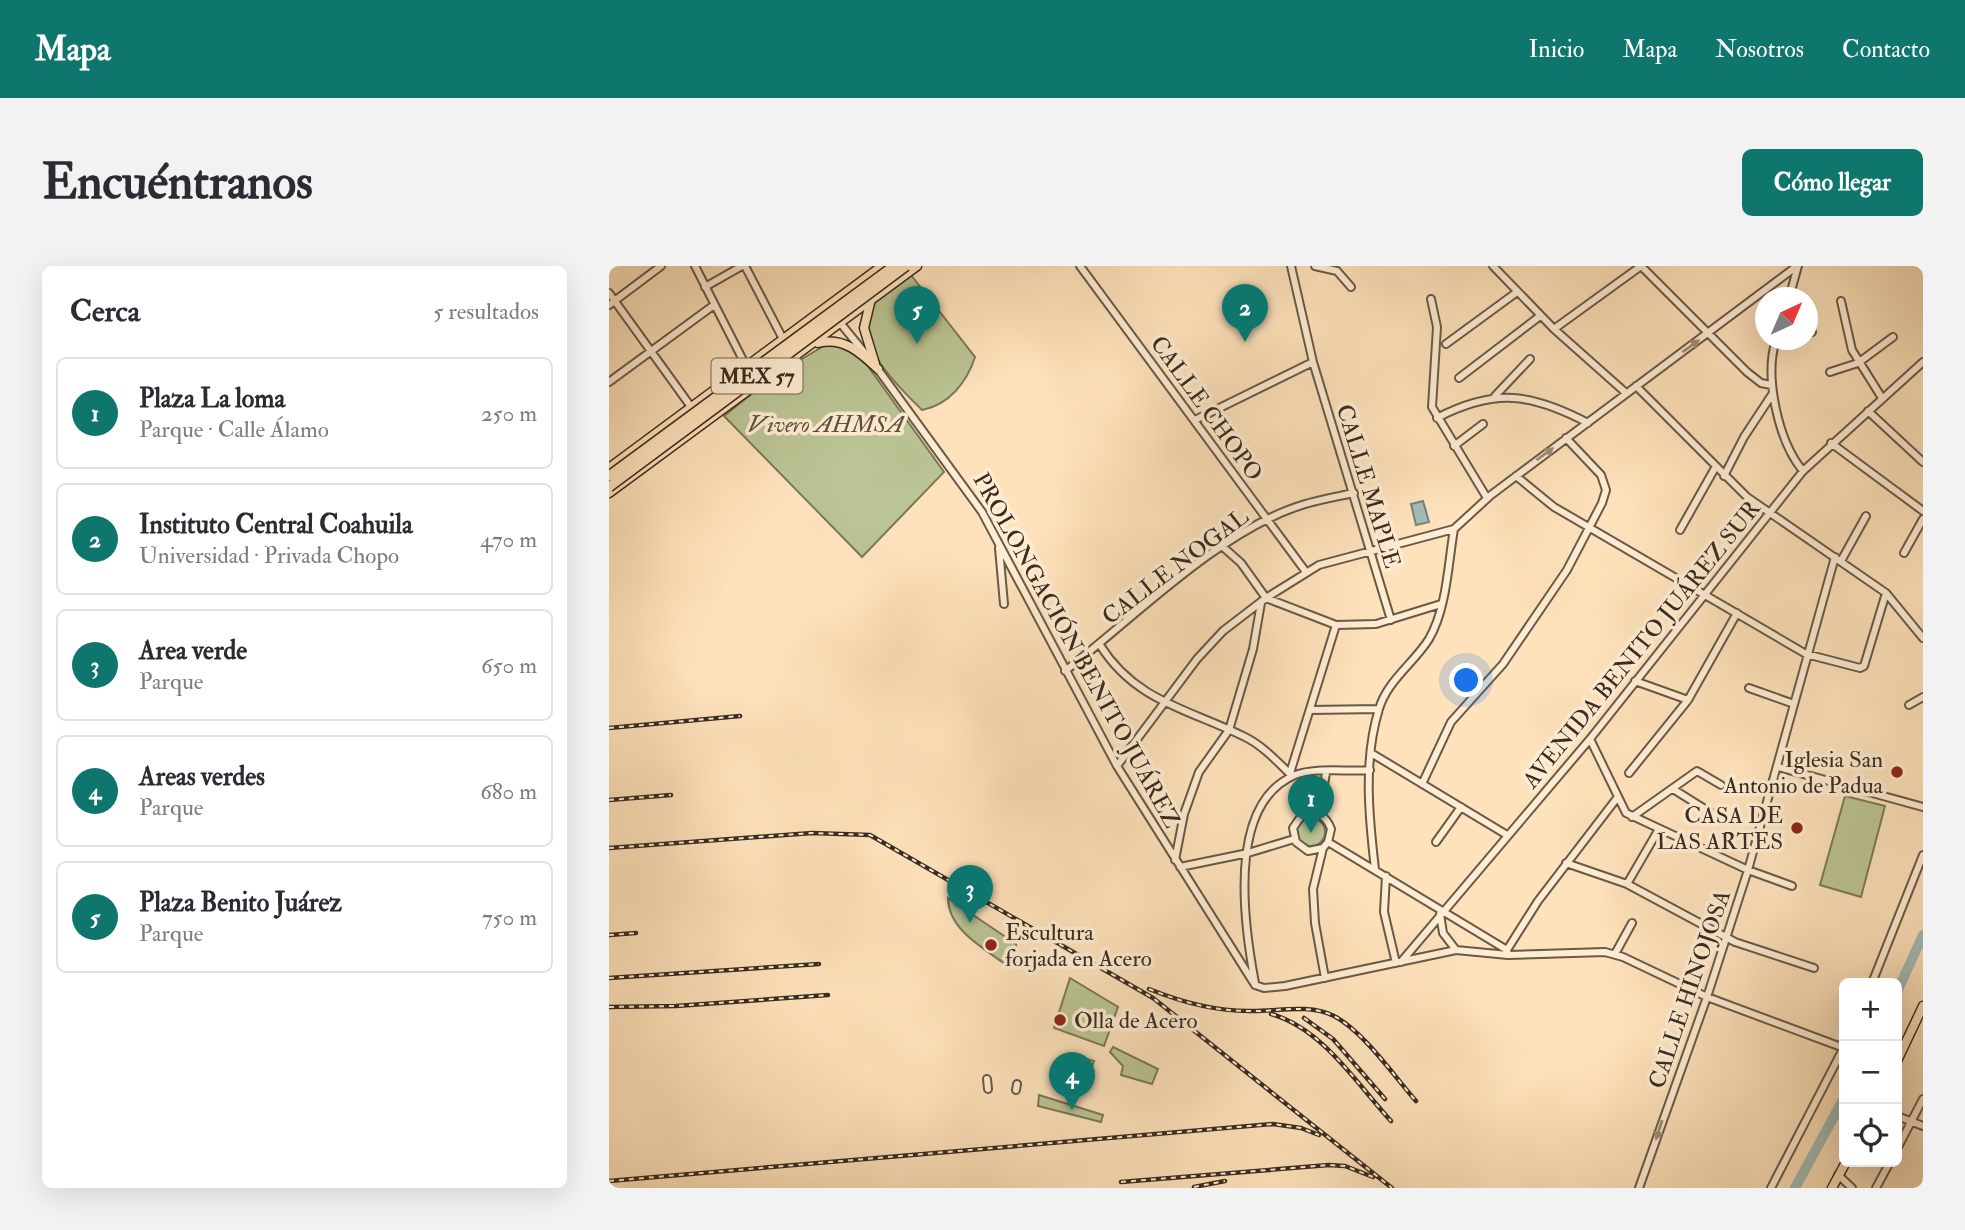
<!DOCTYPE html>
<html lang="es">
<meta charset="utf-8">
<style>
:root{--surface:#fff;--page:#f2f2f3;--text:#2b2b33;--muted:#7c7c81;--line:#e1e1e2;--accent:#0f766e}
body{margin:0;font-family:"IM FELL Double Pica",serif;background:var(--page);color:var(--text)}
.controls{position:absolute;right:21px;bottom:21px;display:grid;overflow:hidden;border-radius:10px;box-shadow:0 7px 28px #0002}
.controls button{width:63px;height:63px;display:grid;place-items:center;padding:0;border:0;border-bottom:2px solid var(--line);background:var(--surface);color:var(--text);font:35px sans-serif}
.compass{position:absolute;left:1146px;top:21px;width:63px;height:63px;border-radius:50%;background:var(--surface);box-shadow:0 7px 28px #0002;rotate:44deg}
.you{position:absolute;left:858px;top:415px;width:24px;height:24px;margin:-18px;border:5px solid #fff;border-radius:50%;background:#1a73e8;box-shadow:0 0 0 10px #1a73e833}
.badge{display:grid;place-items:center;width:46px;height:46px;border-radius:50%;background:var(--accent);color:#fff;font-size:23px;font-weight:700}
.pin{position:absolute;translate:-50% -58px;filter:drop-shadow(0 2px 4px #0008)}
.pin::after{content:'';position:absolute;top:37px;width:24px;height:21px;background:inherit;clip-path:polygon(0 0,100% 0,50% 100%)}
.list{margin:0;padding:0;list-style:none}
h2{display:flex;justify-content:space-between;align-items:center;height:91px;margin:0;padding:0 28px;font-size:30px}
h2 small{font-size:23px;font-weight:400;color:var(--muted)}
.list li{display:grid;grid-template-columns:46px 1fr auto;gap:21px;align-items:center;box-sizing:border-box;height:112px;margin:0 14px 14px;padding:0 14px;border:2px solid var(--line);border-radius:10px}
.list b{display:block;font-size:26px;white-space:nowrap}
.list p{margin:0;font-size:23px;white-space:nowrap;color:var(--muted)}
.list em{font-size:23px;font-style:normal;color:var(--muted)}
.icon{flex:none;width:38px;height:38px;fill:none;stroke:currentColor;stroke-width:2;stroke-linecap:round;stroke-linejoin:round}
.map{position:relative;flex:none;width:1314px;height:922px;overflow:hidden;border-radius:10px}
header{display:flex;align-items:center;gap:42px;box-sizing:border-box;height:98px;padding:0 35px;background:var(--accent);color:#fff}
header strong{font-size:33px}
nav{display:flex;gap:38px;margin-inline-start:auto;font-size:24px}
.intro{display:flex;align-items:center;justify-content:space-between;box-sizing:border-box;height:168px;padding:0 42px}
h1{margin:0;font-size:49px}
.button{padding:18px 32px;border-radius:10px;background:var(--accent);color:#fff;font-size:24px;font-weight:700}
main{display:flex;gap:42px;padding:0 42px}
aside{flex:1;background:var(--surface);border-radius:10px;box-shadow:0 7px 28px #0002}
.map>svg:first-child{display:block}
</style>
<header>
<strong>Mapa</strong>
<nav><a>Inicio</a><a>Mapa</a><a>Nosotros</a><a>Contacto</a></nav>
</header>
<div class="intro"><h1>Encuéntranos</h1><a class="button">Cómo llegar</a></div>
<main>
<aside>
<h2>Cerca<small>5 resultados</small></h2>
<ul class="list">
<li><span class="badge">1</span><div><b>Plaza La loma</b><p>Parque · Calle Álamo</p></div><em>250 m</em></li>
<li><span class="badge">2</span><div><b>Instituto Central Coahuila</b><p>Universidad · Privada Chopo</p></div><em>470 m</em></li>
<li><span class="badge">3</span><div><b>Area verde</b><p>Parque</p></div><em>650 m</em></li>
<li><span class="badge">4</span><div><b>Areas verdes</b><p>Parque</p></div><em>680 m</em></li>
<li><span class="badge">5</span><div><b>Plaza Benito Juárez</b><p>Parque</p></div><em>750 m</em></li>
</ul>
</aside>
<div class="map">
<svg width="1314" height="922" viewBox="0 0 1314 922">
<rect width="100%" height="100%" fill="#fee2bb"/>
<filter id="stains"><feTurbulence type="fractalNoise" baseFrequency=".00286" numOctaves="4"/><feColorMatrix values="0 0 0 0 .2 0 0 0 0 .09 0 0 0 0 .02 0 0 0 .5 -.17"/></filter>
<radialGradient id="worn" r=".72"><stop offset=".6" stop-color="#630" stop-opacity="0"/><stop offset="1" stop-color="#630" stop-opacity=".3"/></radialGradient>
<path fill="#bbc494" stroke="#7a785a" stroke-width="2" d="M 302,9 L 366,91 C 358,116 340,139 313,144 C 290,121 245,80 261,44 C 268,29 289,18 302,9 Z
M 223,75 L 248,85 L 335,206 L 253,291 L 115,150 L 166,109 Z
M 1236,530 L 1276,540 L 1252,631 L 1211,619 Z
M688 566a14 14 0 1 1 28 0a14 14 0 1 1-28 0Z
M 339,632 L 407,678 L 408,691 L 396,698 C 373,681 339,663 339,632 Z
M 461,712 L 509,741 L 495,780 L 445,762 Z
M 504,781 L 549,803 L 543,818 L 512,809 L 514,800 L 501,786 Z
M 461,789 L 485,795 L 479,811 L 454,802 Z
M 430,829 L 494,849 L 492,856 L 429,840 Z"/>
<path fill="#a2bcb7" stroke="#78827a" stroke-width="2" d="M 814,235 L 820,256 L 807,259 L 802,238 Z"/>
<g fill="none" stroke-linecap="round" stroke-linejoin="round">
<path stroke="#a2bcb7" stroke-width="10" d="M 1288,726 L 1314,669
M 1186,922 L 1235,832"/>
<defs>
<path id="minor" d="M 86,0 L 137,100
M 136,0 L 174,73
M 471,0 L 697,306
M 682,0 L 704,96 L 782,354
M 706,0 L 728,5 L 742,21
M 884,0 L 945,63 L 1017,127
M 96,21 L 133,0
M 0,27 L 85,145
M 1180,32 L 1189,0
M 822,33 L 828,61 L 823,141 L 878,232
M 1232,35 L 1243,84 L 1273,132
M 0,39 L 52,0
M 228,53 L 259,91
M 945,63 L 1032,0 L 1138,106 L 1152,117 L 1162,119
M 1198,67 L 1203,66
M 1167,74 C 1155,110 1169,175 1194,205
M 837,78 L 908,26
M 268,102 L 373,246 L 508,500 L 646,719
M 1221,106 L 1249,97 L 1284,71
M 850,112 L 931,50
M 0,116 L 105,39
M 1027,120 L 1138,231 L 1277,327 L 1314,372
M 886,130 L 921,93
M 1259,145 L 1314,196
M 828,152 C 886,122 922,127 979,157
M 586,154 L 704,96
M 1222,177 L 1314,245
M 845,180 L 874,158
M 907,210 L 945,241 L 1197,388 L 1251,402 L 1255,400 L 1277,327
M 1115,210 L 1135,171 L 1164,127
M 1071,264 L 1106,202
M 614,281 L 632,297 L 657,332 L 727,359 L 767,358 L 832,338
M 390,282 L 395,338
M 1295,287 L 1314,253
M 1232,295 L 1257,250
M 491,379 C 526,435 579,443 634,470 C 652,478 669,496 683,510
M 456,405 C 525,352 606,269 687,241 C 706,234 726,231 745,227
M 1026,415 L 1079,434
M 1140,422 L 1185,438
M 1300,439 L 1314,431
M 701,444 L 770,443
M 981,473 L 1017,547 L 1139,604 L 1183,620
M 762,487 L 898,569
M 508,500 L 588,393 L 614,365 L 657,332 L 710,299 L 845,263 L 882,229 L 1188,0
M 1169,501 L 1314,541
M 681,507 L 727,359
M 1020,507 L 1079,434 L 1128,347
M 813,518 L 842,456 L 894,398 L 958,304 L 993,237 L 997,224 L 992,209 L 957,172
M 1064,523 L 1107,550
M 710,548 L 717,507
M 1023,551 L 1088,505 L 1112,519
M 719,576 L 898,684 L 899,689
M 827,576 L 852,541
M 714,582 L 699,585 L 687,576 L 684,562 L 693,549 C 707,544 717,549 722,563 L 719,576 L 714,582 L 704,623 L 706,657 L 716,712
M 566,594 L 575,548 L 590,506 L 620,464 L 644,383 L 652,337
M 957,597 L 1018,618 L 1126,676 L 1205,702
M 571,601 L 639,587 L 685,573
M 766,603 C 760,552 754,494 770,443 C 778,415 805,397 820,373 C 838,342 839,298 845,263
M 777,610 L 775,646 L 787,697
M 1018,618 L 1050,563
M 831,648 L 834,667 L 847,684
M 898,684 L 929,635 L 1008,532
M 1006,688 L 1023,657
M 792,696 L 981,473 L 1194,205 L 1314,96
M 646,717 C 635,659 617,538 686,509 C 707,501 738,506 761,504
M 1263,717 L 1314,589
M 646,719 L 655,722 L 676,720 L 847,684 L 899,689 L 996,686 L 1014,691 L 1098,731 L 1235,782
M 378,813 L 379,823
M 407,824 L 408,818
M 1288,850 L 1314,860
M 1288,883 L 1314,833
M 1229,909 L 1243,922
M 1030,922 L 1098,731 L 1139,604 L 1226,291
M 1162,922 L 1235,781
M 1267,922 L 1281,896"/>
<path id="major" d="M 261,37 L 255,62 L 266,98
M 209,77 C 234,70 252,87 269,103
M 0,202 L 273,0
M 0,227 L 308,0
M 1288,795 L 1314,740
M 1223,922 L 1237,896"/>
</defs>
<use href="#minor" stroke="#6a5946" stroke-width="10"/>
<use href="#major" stroke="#382b1f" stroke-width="11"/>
<use href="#minor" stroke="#feecd3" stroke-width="6"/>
<use href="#major" stroke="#fee2bb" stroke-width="8"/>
<defs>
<path id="rail" d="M 0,462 L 131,450
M 0,534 L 62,529
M 0,582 L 203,567 L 261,569 L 544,732 L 783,922
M 0,669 L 27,667
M 0,712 L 210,698
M 540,723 C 572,736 605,745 640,745 C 668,746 698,737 725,750 C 754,765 785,810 807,835
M 0,741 L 67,740 L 219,729
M 662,748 C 713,762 747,817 782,855
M 695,752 L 724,773 L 776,833
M 0,915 L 664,858 L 692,862 L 710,869
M 512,916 L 720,899 L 736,900 L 764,911
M 585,921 L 616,915"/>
</defs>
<use href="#rail" stroke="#382b1f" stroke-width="4.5"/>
<use href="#rail" stroke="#feecd3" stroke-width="2" stroke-dasharray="5" stroke-linecap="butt"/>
<defs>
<path id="highway-bridge" d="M 0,210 L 285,0
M 0,221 L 297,0"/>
</defs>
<use href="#highway-bridge" stroke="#382b1f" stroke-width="12" stroke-linecap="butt"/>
<use href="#highway-bridge" stroke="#fee2bb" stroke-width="9"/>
</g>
<defs><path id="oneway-solid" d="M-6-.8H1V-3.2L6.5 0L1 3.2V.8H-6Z" transform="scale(1.75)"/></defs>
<g fill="#9b8c79">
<use href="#oneway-solid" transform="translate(1082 80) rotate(-36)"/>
<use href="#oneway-solid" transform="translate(936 188) rotate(-36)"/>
<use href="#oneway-solid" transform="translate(1050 864) rotate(108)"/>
</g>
<g fill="#8f2418" stroke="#feecd3" stroke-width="2.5">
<circle cx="1288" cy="506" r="7"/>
<circle cx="1188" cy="562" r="7"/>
<circle cx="382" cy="679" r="7"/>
<circle cx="451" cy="754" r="7"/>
</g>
<g text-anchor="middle" stroke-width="7" stroke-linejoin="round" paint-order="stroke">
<rect fill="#feecd3" stroke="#736555" stroke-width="2" x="102.5" y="92.5" width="91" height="35" rx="5"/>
<g font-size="21" font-weight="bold" fill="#382b1f">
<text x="148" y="117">MEX 57</text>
</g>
<g font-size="23" fill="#382b1f" stroke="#feecd3">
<text transform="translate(598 142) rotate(54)" y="8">CALLE CHOPO</text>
<text transform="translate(760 220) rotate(73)" y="8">CALLE MAPLE</text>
<text transform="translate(566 300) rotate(-37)" y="8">CALLE NOGAL</text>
<text transform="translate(1032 378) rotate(-51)" y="8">AVENIDA BENITO JUÁREZ SUR</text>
<text transform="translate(468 384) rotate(61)" y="8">PROLONGACIÓN BENITO JUÁREZ</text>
<text transform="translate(1080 723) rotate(-71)" y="8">CALLE HINOJOSA</text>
</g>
<g font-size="23" font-style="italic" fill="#59513c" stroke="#feecd3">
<text x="217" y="166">Vivero AHMSA</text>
</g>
<g font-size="23" fill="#382b1f" stroke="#feecd3" text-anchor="end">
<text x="1274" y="501">Iglesia San<tspan x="1274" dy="26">Antonio de Padua</tspan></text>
<text x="1174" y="557">CASA DE<tspan x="1174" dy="26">LAS ARTES</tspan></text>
<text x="396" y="674" text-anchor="start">Escultura<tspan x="396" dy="26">forjada en Acero</tspan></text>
<text x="465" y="762" text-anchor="start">Olla de Acero</text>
</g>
</g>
<rect width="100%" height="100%" filter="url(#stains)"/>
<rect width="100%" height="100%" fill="url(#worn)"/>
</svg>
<div class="controls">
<button>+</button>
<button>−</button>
<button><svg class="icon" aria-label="locate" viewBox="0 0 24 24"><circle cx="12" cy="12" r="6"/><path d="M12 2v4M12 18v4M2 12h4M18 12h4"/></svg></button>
</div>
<svg class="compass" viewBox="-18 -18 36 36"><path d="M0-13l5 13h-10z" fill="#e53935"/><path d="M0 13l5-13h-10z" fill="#7c7c81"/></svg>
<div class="you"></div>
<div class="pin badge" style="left:702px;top:567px">1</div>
<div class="pin badge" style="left:636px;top:76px">2</div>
<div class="pin badge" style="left:361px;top:657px">3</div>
<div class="pin badge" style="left:463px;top:844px">4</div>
<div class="pin badge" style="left:308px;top:78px">5</div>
</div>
</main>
